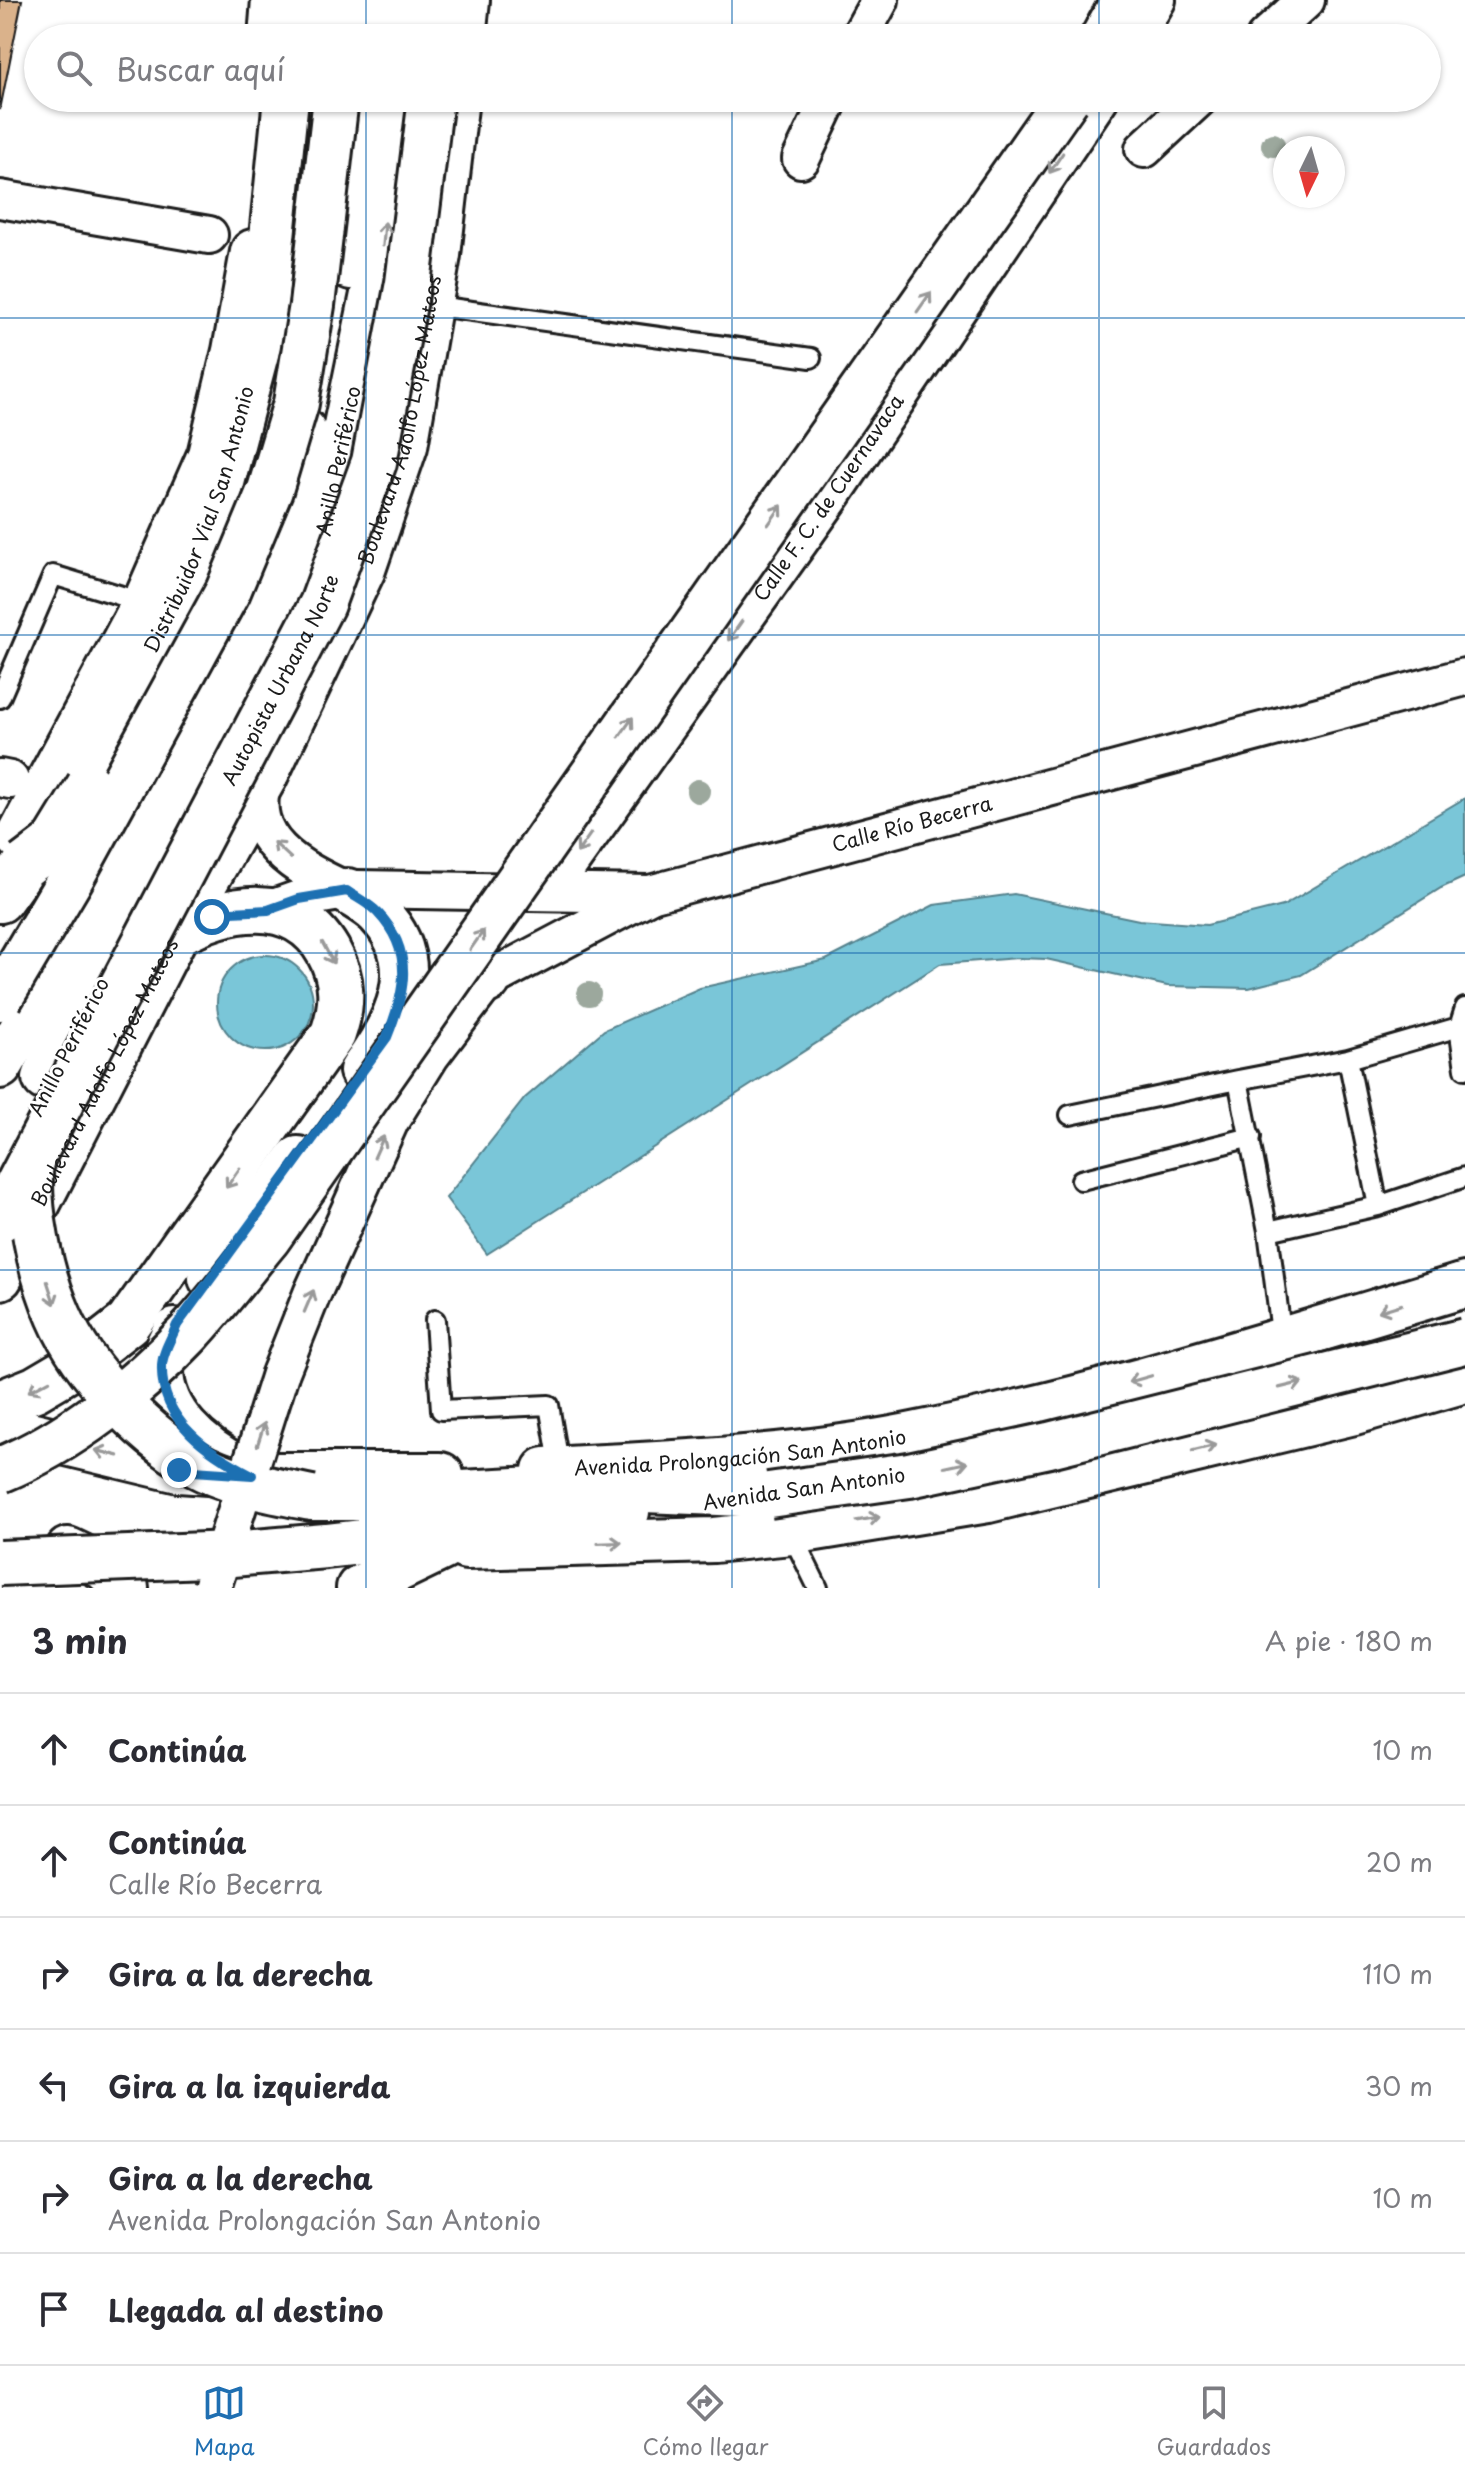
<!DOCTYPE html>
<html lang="es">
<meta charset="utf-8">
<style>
:root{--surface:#fff;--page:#f2f2f3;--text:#2b2b33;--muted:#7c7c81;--line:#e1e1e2;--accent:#1f6fb2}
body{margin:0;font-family:"Playpen Sans",sans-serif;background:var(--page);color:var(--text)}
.compass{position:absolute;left:1273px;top:136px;width:72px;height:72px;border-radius:50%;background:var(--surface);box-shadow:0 2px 6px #0004;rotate:185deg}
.stop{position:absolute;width:24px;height:24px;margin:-18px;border:6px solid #1f6fb2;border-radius:50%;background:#fff}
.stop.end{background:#1f6fb2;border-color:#fff;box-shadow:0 2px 8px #0008}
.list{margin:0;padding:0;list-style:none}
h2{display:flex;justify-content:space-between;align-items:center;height:104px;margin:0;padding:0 32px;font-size:34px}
h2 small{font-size:26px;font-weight:400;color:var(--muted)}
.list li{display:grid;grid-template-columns:52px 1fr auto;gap:24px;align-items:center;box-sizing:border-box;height:112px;padding:0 32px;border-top:2px solid var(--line)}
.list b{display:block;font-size:30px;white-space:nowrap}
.list p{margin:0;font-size:26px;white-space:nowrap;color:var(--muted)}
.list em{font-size:26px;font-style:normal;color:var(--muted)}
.icon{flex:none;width:44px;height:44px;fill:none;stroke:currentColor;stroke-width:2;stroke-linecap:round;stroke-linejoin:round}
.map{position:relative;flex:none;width:1465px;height:1588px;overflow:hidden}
.search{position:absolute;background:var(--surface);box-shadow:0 2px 6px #0004;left:24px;right:24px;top:24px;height:88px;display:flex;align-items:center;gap:20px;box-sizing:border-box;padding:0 28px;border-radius:44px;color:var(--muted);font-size:30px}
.sheet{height:776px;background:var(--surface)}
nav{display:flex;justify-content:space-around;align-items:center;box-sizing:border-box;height:112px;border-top:2px solid var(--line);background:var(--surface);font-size:22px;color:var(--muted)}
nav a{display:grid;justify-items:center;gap:4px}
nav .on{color:var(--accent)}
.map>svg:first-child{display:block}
</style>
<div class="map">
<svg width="1465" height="1588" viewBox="0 0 1465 1588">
<rect width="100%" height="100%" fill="#fff"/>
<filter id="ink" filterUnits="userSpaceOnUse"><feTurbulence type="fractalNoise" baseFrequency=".0125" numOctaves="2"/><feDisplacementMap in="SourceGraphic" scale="16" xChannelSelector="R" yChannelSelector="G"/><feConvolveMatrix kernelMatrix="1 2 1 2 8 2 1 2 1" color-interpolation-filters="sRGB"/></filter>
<g filter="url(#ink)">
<path fill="#7ac6d8" stroke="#54828d" stroke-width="2" d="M 1465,798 L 1465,877 L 1441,888 L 1301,975 L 1249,988 L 1167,986 L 1046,959 L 1018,958 L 940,964 L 487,1254 L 446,1198 L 525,1098 L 604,1030 L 700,988 L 826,960 L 934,905 L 1014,894 L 1139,920 L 1207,925 L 1283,906 Z
M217 1003a48 48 0 1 1 96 0a48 48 0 1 1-96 0Z"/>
<path fill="#dab28b" stroke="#1c1c1c" stroke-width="2" d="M 0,0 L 22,0 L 0,110 Z"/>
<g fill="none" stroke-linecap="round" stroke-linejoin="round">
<defs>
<path id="lane" d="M 429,305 L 811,358
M 0,698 L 53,575 L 145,603
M 1465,1008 L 1459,1027 L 1465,1069
M 1348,1059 L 1378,1206
M 1238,1080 L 1348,1059 L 1459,1027
M 1070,1115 L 1238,1080 L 1268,1231 L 1378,1206 L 1465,1177
M 1081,1180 L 1251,1137
M 1268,1231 L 1282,1340
M 435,1320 L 441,1410 L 549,1405 L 560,1469
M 791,1533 L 818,1588"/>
<g id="street">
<path d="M 859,38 L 880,0"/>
<path d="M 1135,38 L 1157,0"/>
<path d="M 1265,38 L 1306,0"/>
<path d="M 1144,149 L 1199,98"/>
<path d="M 801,159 L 830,98"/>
<path d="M 0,199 L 209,235"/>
<path d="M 0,778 L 10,780"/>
<path d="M 264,778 C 243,840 299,869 347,891"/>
<path id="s1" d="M 550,891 L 834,493 L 1100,98"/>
<path id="s2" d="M 268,910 L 299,899 L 357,889 L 650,894 L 1465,677"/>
<path d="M 280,1374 L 312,1294 L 390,1121 L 431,1055 L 488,980 L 649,895"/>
</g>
<g id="secondary">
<path d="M 271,38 L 274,0"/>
<path d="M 463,38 L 467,0"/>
<path d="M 19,837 L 145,603 L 210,455 L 235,351 L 253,252"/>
<path id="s3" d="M 0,1277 L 176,934 L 264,778 L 363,569 L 405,446 L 438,255 L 456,98"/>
</g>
<g id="primary">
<path d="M 347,891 C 357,898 369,904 378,913 C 428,964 397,1023 362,1071"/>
<path d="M 417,1014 L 458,992 L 488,980"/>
<path d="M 211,1278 L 298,1159"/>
<path d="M 175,1331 C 171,1341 162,1355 161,1366 C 159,1414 202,1449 240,1469"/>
<path d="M 0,1403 L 35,1389 L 69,1369 L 128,1323 L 333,1034 C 343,1005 344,979 328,951 C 294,892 226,906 176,934"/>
<path d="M 0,1427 L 179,1470 L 252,1475 L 441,1475"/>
<path id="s4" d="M 545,1470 C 666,1464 790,1459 908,1436 C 1097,1400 1281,1340 1465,1285"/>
<path d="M 466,1547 L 714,1540 L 791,1532 L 988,1500 L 1354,1412 L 1465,1380"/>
<path d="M 68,1550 L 104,1567 L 126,1588"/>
<path d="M 359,1588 L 442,1548"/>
</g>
<g id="highway">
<path d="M 294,38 L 301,0"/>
<path d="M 328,38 L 333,0"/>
<path d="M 368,38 L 370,0"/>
<path d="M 399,38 L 402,0"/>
<path d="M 436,38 L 439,0"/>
<path d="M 1103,38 L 1124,0"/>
<path d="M 351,267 L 363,98"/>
<path d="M 140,826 L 232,645 L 282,533 L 293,490 L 303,430"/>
<path id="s5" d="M 172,844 L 322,542 L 383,246 L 394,98"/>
<path id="s6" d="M 0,900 L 25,865 L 136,679 L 182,587 L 220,490 L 263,327 L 286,98"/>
<path d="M 54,955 L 119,836"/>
<path d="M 0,1066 L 81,931"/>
<path d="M 45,1078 L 98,947 L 172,805"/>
<path d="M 312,1498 L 373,1498 L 569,1487 L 769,1495"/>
<path d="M 326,1546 L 627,1512"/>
</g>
</defs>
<use href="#lane" stroke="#1c1c1c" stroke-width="24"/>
<use href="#street" stroke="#1c1c1c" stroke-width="42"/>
<use href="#secondary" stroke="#1c1c1c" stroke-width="50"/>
<use href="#primary" stroke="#1c1c1c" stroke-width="50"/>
<use href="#highway" stroke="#1c1c1c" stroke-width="50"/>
<use href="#lane" stroke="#fff" stroke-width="18"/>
<use href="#street" stroke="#fff" stroke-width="36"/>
<use href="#secondary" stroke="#fff" stroke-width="44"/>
<use href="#primary" stroke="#fff" stroke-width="44"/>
<use href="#highway" stroke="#fff" stroke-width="44"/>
<defs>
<path id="street-bridge" d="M 212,1588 L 280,1374"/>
<g id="highway-bridge">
<path d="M 25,865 L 54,843 L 89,786"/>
<path d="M 0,998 L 71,878 L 228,591 L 270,490 L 296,403 L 312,305 L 336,98"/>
<path d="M 31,1159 C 26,1206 40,1273 59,1316 C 83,1372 150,1443 205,1469 C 240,1485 275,1491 312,1498"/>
<path id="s7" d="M 0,1219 L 322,604 L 374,462 L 408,283 L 431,98"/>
<path d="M 0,1470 C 69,1442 138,1387 189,1333 C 217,1303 242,1269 268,1238 L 1067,98"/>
<path d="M 769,1495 L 909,1475 L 1049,1445 L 1465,1341"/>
<path d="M 0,1563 L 232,1554 L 326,1546"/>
</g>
</defs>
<use href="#street-bridge" stroke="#1c1c1c" stroke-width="42" stroke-linecap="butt"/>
<use href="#highway-bridge" stroke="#1c1c1c" stroke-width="50" stroke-linecap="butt"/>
<use href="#street-bridge" stroke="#fff" stroke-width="36"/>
<use href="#highway-bridge" stroke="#fff" stroke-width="44"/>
</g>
<g fill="#9ca89d">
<circle cx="1273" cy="145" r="12"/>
<circle cx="698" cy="791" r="12"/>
<circle cx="589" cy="994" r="12"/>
</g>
<defs><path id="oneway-shaft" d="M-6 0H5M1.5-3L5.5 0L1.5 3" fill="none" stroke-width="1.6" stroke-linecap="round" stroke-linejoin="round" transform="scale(2)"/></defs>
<g stroke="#999">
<use href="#oneway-shaft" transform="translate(1056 163) rotate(124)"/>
<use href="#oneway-shaft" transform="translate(384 234) rotate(-85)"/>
<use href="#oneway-shaft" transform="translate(924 302) rotate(-55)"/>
<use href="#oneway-shaft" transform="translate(775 515) rotate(-55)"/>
<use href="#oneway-shaft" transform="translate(735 631) rotate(125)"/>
<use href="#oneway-shaft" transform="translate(626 727) rotate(-55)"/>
<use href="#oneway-shaft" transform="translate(584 843) rotate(125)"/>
<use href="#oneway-shaft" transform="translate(282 850) rotate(-137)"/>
<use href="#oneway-shaft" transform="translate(477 940) rotate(-55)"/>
<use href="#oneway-shaft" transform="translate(328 953) rotate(62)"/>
<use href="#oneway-shaft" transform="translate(379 1147) rotate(-66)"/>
<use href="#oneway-shaft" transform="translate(233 1178) rotate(125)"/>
<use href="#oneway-shaft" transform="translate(51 1293) rotate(72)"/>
<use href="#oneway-shaft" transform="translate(309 1301) rotate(-67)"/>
<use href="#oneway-shaft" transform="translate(1390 1308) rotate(163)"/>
<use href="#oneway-shaft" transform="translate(1140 1379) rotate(164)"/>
<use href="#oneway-shaft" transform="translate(1291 1385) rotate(-14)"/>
<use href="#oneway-shaft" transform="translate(39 1386) rotate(152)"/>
<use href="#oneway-shaft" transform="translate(261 1434) rotate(-72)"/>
<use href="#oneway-shaft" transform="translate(1204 1448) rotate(-14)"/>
<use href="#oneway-shaft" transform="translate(107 1453) rotate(-166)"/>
<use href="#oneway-shaft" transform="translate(956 1465) rotate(-12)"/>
<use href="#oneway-shaft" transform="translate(868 1519) rotate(-9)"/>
<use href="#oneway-shaft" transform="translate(610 1543) rotate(-2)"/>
</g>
</g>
<g fill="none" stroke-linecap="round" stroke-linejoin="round" filter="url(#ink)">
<path stroke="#1f6fb2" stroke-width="10" d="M 179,1470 L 252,1475 C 209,1453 160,1421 162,1366 C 162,1353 172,1337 177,1325 L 387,1037 C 405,993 415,952 378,913 C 370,904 357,898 347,891 L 299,899 L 268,910 L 232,912 L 212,917"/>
</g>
<path fill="none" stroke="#1f6fb2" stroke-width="2" stroke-opacity="0.55" d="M 366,0 L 366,38M 732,0 L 732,38M 1099,0 L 1099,38M 366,98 L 366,1588M 732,98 L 732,1588M 1099,98 L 1099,1588M 0,318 L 1465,318M 0,635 L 1465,635M 0,953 L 1465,953M 0,1270 L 1465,1270"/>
<g text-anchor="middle" stroke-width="6" stroke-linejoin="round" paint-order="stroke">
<g font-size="20" fill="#1c1c1c" stroke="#fff">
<text dy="7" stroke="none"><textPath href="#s3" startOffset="950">Boulevard Adolfo López Mateos</textPath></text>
<text dy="7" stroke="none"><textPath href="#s5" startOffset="420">Anillo Periférico</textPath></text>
<text dy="7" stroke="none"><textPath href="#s1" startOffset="482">Calle F. C. de Cuernavaca</textPath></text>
<text dy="7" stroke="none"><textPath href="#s6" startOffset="432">Distribuidor Vial San Antonio</textPath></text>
<text dy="7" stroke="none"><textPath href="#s7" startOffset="608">Autopista Urbana Norte</textPath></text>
<text dy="7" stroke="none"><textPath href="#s2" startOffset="656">Calle Río Becerra</textPath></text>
<text transform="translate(69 1047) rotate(-63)" y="7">Anillo Periférico</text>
<text dy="7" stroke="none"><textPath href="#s3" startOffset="230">Boulevard Adolfo López Mateos</textPath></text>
<text dy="7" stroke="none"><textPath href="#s4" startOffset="196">Avenida Prolongación San Antonio</textPath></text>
<text transform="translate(804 1489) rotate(-8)" y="7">Avenida San Antonio</text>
</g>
</g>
</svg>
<svg class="compass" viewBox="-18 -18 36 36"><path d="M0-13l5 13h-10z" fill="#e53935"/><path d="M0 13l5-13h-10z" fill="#7c7c81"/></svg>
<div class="stop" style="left:212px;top:917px"></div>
<div class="stop end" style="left:179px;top:1470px"></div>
<div class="search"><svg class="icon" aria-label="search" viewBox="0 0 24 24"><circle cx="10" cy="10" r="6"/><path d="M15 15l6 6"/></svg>Buscar aquí</div>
</div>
<section class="sheet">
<h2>3 min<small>A pie · 180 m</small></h2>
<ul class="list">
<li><svg class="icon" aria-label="ahead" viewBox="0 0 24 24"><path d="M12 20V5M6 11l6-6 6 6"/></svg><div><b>Continúa</b></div><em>10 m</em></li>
<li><svg class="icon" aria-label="ahead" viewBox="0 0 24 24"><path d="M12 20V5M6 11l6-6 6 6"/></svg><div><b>Continúa</b><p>Calle Río Becerra</p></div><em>20 m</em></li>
<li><svg class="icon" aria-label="right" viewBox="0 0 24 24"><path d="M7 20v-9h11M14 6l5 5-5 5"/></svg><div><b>Gira a la derecha</b></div><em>110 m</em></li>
<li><svg class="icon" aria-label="left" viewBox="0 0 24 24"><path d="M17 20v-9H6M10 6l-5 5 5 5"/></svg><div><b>Gira a la izquierda</b></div><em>30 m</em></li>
<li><svg class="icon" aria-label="right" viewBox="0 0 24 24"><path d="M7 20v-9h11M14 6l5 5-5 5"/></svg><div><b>Gira a la derecha</b><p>Avenida Prolongación San Antonio</p></div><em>10 m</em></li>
<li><svg class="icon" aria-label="arrive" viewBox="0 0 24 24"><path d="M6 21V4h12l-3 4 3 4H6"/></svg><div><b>Llegada al destino</b></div></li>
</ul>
</section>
<nav>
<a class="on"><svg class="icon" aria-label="map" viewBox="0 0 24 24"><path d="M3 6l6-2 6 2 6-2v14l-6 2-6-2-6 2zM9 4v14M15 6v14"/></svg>Mapa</a>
<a><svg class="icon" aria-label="directions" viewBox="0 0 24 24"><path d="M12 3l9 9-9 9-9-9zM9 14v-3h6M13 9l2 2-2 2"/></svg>Cómo llegar</a>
<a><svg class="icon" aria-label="saved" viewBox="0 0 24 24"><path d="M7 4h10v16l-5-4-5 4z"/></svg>Guardados</a>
</nav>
